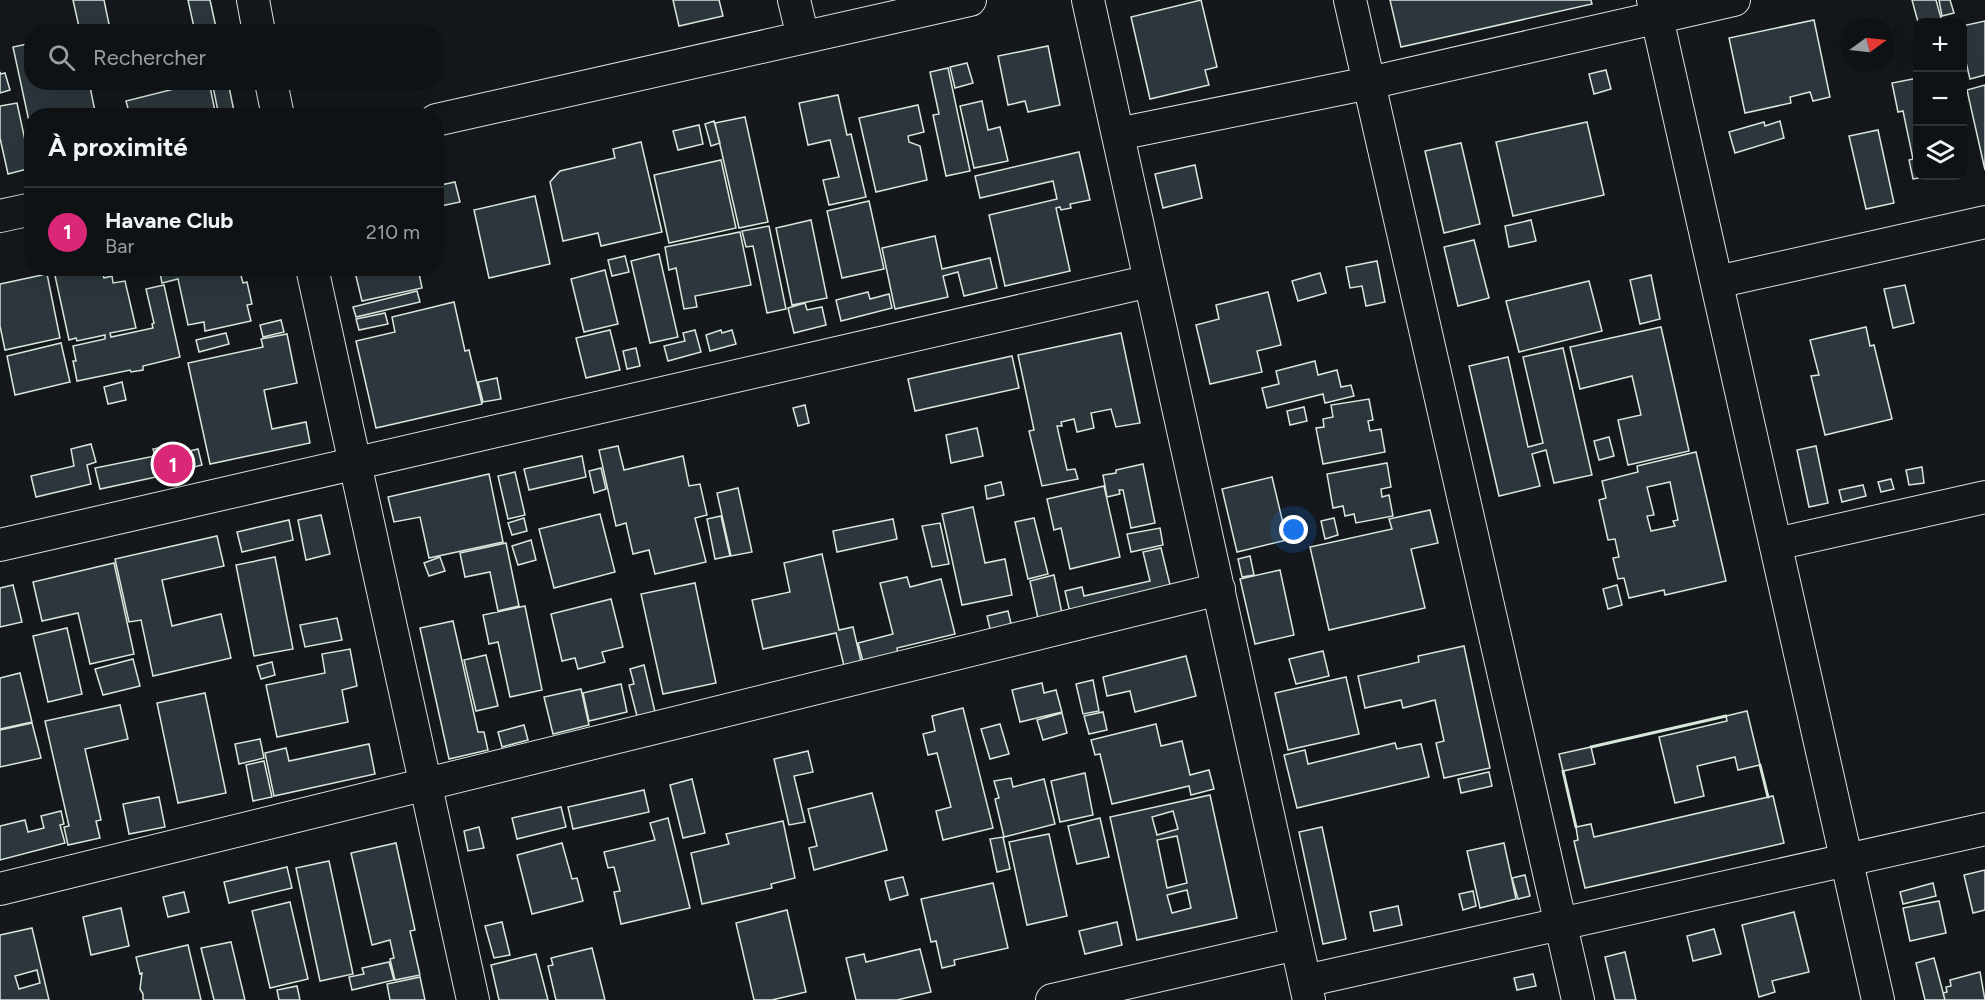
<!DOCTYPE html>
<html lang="fr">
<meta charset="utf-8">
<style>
:root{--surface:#0f1215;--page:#1d2022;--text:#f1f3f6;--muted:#9b9ea0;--line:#2f3234;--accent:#db2777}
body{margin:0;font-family:Figtree,sans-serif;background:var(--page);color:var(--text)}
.controls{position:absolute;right:18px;top:18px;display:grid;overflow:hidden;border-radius:12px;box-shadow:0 6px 24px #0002}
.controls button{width:54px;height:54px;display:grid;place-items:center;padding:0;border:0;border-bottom:2px solid var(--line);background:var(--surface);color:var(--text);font:30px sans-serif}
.compass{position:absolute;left:1841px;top:18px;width:54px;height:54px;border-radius:50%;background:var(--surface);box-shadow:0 6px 24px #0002;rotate:75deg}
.you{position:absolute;left:1294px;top:530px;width:21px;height:21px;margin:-15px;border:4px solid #fff;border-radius:50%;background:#1a73e8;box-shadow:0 0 0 9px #1a73e833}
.badge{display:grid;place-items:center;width:39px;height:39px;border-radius:50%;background:var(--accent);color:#fff;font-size:20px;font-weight:700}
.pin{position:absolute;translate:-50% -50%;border:3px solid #fff;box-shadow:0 2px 6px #0006}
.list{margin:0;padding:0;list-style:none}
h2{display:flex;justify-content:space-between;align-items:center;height:78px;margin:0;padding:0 24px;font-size:26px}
h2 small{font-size:20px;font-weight:400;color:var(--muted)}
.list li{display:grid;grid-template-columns:39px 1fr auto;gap:18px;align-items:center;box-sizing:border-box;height:90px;padding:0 24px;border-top:2px solid var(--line)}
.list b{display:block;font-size:22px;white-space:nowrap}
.list p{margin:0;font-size:20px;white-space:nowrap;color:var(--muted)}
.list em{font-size:20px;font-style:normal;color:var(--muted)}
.icon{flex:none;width:33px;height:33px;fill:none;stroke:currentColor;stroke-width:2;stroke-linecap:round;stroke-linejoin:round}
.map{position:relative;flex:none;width:1985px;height:1000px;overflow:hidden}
.search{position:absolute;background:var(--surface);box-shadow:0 6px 24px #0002;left:24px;top:24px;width:420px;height:66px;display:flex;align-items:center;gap:15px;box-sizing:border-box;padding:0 21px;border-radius:24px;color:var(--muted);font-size:22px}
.panel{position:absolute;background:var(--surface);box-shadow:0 6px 24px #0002;left:24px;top:108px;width:420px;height:168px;border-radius:24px}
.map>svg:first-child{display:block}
</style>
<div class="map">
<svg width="1985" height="1000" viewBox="0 0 1985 1000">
<rect width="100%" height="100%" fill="#14181c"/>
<path fill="#2c363c" stroke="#d8e6dc" stroke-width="1.5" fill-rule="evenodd" d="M 73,0 L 104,0 L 110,29 L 92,32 L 90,25 L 79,27 Z
M 188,0 L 210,0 L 217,32 L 195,32 Z
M 673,0 L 719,0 L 723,16 L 679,26 Z
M 1201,0 L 1217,67 L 1205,70 L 1209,85 L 1150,99 L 1131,17 Z
M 1390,0 L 1591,0 L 1592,4 L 1401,47 Z
M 1912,0 L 1936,0 L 1942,22 L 1918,22 Z
M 1939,0 L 1950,0 L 1954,13 L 1942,16 Z
M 1814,20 L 1830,97 L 1813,101 L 1810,92 L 1790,97 L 1791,103 L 1745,113 L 1729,38 Z
M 1985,21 L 1985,75 L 1970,79 L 1965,58 L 1962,59 L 1962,26 Z
M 32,43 L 32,82 L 89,82 L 96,116 L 90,116 L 89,113 L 78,116 L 32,116 L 30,126 L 13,47 Z
M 1048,46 L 1060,105 L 1028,112 L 1025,101 L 1008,105 L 998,56 Z
M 967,63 L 973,83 L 955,88 L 950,67 Z
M 948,68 L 970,171 L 946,176 L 933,115 L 939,114 L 930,72 Z
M 1606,70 L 1611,89 L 1594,94 L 1589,74 Z
M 0,72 L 1,74 L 5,73 L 10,90 L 0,93 Z
M 1918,78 L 1918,176 L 1932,176 L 1913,179 L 1909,160 L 1913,159 L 1903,111 L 1898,112 L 1892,83 Z
M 202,82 L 209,82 L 216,116 L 130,116 L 126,101 Z
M 212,82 L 228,82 L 235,116 L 219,116 Z
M 1985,85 L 1985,170 L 1967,90 Z
M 838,95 L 847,135 L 851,134 L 866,197 L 829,205 L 823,180 L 839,177 L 830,140 L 808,145 L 799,103 Z
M 982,101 L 988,130 L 1000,127 L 1008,161 L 974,168 L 960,106 Z
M 17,103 L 31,168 L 8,174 L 0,138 L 0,106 Z
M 918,105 L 924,132 L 908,136 L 909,142 L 920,146 L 927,180 L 876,192 L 859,118 Z
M 745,117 L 768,222 L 739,228 L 715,123 Z
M 714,121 L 720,143 L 711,146 L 705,124 Z
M 1780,121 L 1784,138 L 1735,153 L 1729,132 L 1764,122 L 1765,126 Z
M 1587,122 L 1604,195 L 1513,216 L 1496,142 Z
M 699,125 L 703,144 L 678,150 L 673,131 Z
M 32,129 L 32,158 L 25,130 Z
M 1878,130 L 1894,203 L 1866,209 L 1849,136 Z
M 641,142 L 662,232 L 601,246 L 598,233 L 563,241 L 550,182 L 560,171 L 615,158 L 613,149 Z
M 1461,143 L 1480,224 L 1444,233 L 1425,151 Z
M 1079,152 L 1090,200 L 1070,204 L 1071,208 L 1061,210 L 1060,207 L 1056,208 L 1070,271 L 1005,286 L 989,215 L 1057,199 L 1053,181 L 980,198 L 975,176 Z
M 721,160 L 736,228 L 669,243 L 654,175 Z
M 1195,165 L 1202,198 L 1163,208 L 1155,174 Z
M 455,182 L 460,202 L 436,207 L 436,186 Z
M 535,196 L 550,264 L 489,278 L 474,210 Z
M 869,201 L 884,269 L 842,278 L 827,211 Z
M 811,220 L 827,298 L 792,305 L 776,228 Z
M 1531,220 L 1536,241 L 1509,247 L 1505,226 Z
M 769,226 L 786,309 L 767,313 L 753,246 L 746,247 L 742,231 Z
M 740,232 L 751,285 L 695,296 L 697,307 L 684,309 L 676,268 L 669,270 L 665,247 Z
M 935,236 L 942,269 L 990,258 L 997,288 L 964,296 L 958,272 L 943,276 L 948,297 L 895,309 L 882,248 Z
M 1474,240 L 1489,298 L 1458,306 L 1444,247 Z
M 659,254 L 678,337 L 650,343 L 631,261 Z
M 625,256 L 629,272 L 612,276 L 608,260 Z
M 1377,261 L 1385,302 L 1366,306 L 1362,286 L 1350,288 L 1346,267 Z
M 64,268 L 101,268 L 104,278 L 112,276 L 113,283 L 125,281 L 136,328 L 110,333 L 111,337 L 153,328 L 152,324 L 154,323 L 146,289 L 164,285 L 180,357 L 143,366 L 143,370 L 131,372 L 130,370 L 77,381 L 73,361 L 76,361 L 73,346 L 105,339 L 105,335 L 77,341 L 76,338 L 69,340 L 54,271 Z
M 159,268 L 178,268 L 178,271 L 188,268 L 239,268 L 243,283 L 247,282 L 252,304 L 247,305 L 251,321 L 205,331 L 204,322 L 188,325 L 178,279 L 162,283 Z
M 354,268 L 418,268 L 422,288 L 362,301 Z
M 605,270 L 618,324 L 584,332 L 571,279 Z
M 1320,273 L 1326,293 L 1298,301 L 1292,281 Z
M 47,274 L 60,338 L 5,350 L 0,326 L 0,284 Z
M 1651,275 L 1660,319 L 1640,324 L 1630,280 Z
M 1589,281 L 1602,331 L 1519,352 L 1506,301 Z
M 1905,285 L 1914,323 L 1893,328 L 1884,289 Z
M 417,291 L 420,302 L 356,317 L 353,307 Z
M 868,292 L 870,299 L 889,294 L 892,308 L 841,321 L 836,300 Z
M 1268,292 L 1281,345 L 1257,351 L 1262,372 L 1210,384 L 1196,325 L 1219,319 L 1216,305 Z
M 454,302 L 465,351 L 469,350 L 482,404 L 376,428 L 356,341 L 395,332 L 392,317 Z
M 805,303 L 807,310 L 822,307 L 826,325 L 794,333 L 788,308 Z
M 385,313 L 388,324 L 359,330 L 356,319 Z
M 281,320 L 284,332 L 263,337 L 260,325 Z
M 1661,327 L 1689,451 L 1628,465 L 1618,420 L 1641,415 L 1632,376 L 1580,389 L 1570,347 Z
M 1866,327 L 1870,346 L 1874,345 L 1892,419 L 1825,435 L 1811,376 L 1819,375 L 1810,340 Z
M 610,330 L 620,370 L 586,378 L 576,338 Z
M 695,330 L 701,352 L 668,361 L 664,346 L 685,341 L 683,333 Z
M 721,330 L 722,333 L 732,330 L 736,344 L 710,351 L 706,335 Z
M 226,333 L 229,344 L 199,352 L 196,340 Z
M 1121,333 L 1140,423 L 1116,427 L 1111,409 L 1091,413 L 1094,428 L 1077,432 L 1074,419 L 1061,422 L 1062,426 L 1057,426 L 1067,470 L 1075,469 L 1078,479 L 1042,486 L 1029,431 L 1034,430 L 1018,355 Z
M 287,334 L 297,383 L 264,390 L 272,429 L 306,422 L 310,443 L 210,464 L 188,363 L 263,347 L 261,339 Z
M 61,343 L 70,382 L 15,395 L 7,356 Z
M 636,348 L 640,366 L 627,369 L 623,351 Z
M 1563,348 L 1592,475 L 1554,483 L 1546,450 L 1532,454 L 1540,486 L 1499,496 L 1469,366 L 1508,357 L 1528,447 L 1543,443 L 1523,357 Z
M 1012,356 L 1019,388 L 915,411 L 908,379 Z
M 1315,361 L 1318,375 L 1337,370 L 1341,387 L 1351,385 L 1354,396 L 1325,403 L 1323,394 L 1267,408 L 1262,388 L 1279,384 L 1276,371 Z
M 497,378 L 501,399 L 483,402 L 478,382 Z
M 122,382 L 126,400 L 108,404 L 104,387 Z
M 1369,399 L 1373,420 L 1368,421 L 1370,431 L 1381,429 L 1385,452 L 1323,464 L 1316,428 L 1324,427 L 1323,419 L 1333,417 L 1331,405 Z
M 805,405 L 809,423 L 798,426 L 793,408 Z
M 1304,407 L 1307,421 L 1290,425 L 1287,411 Z
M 977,428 L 983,456 L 951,463 L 946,435 Z
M 1609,437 L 1614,456 L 1599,460 L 1594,441 Z
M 91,444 L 96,462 L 87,465 L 91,484 L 36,497 L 31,476 L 74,466 L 71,449 Z
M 178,444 L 184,471 L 100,489 L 95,468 L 155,456 L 153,449 Z
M 618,446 L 624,470 L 683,456 L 689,486 L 700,484 L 707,515 L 695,518 L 706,562 L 655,574 L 649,550 L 633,554 L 626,523 L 616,526 L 599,450 Z
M 1816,446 L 1828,503 L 1809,507 L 1797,450 Z
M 198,449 L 202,465 L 186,469 L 182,453 Z
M 1696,452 L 1726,581 L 1665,595 L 1664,590 L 1629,598 L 1624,578 L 1618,579 L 1613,558 L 1619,557 L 1615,539 L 1608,540 L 1599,500 L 1606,498 L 1602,481 L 1638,472 L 1637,466 ZM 1670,482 L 1678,520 L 1673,521 L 1675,526 L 1651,531 L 1647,516 L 1654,515 L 1647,487 Z
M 582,456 L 586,477 L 529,490 L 524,469 Z
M 1387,463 L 1391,487 L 1381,489 L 1382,497 L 1389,495 L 1393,516 L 1356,523 L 1354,514 L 1345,516 L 1343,506 L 1333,508 L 1327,474 Z
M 1143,464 L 1155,523 L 1131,528 L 1123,490 L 1119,490 L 1120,494 L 1107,497 L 1103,475 L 1116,473 L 1116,470 Z
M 1922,467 L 1924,483 L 1909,485 L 1906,470 Z
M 601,468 L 606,489 L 594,493 L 589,471 Z
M 515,472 L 525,515 L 508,519 L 498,476 Z
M 489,474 L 503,542 L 429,558 L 420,517 L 394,522 L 388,497 Z
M 1272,477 L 1287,540 L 1237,552 L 1222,489 Z
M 1891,479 L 1894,489 L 1881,492 L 1878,482 Z
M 1001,482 L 1004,495 L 987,499 L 985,486 Z
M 1863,485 L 1866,496 L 1842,502 L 1839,490 Z
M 1104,486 L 1120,557 L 1070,569 L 1061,528 L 1054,530 L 1047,499 Z
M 738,488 L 752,552 L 731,556 L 717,493 Z
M 973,507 L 985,563 L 1005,559 L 1012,595 L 962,605 L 942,514 Z
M 1430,510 L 1438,543 L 1411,549 L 1425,608 L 1329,630 L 1310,547 L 1392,529 L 1389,519 Z
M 600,514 L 615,572 L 554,588 L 539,529 Z
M 321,515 L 330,554 L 306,560 L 298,520 Z
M 721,516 L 730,556 L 715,559 L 707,519 Z
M 524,518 L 527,531 L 512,535 L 508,523 Z
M 1034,518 L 1048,574 L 1028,579 L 1015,522 Z
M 1334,518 L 1338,535 L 1325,539 L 1321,521 Z
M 893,519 L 897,539 L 837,552 L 833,531 Z
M 289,520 L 293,540 L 242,552 L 237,532 Z
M 940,523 L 949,564 L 932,567 L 922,526 Z
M 1160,528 L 1163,545 L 1131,552 L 1127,534 Z
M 217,536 L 224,566 L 162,580 L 172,626 L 221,614 L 231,658 L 153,676 L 141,620 L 129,622 L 115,559 Z
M 531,540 L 536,560 L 518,565 L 512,546 Z
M 506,543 L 519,606 L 498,611 L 490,572 L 465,577 L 460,553 Z
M 1161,548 L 1172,593 L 1071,617 L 1065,591 L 1082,587 L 1084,596 L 1150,581 L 1143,552 Z
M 822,554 L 839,630 L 853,627 L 862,666 L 845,670 L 836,633 L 763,649 L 752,600 L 790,592 L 784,563 Z
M 1250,556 L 1254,575 L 1242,577 L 1238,559 Z
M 275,557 L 293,649 L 254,656 L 236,565 Z
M 440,557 L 445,571 L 429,576 L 424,563 Z
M 114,563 L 134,654 L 90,664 L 78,613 L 42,621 L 33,582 Z
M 1280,570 L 1294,635 L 1255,644 L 1240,579 Z
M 1054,575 L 1063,618 L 1039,623 L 1030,581 Z
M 907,577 L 910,587 L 941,579 L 955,634 L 897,648 L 898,656 L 864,665 L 858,643 L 893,634 L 880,583 Z
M 695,583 L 716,683 L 663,694 L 641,594 Z
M 13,585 L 22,622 L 0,627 L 0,588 Z
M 1617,585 L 1622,605 L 1608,609 L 1603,589 Z
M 611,599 L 623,647 L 602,652 L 605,662 L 578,669 L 575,658 L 562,661 L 551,614 Z
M 525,606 L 542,690 L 510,697 L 498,642 L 489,644 L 483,615 Z
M 1008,611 L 1012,628 L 991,633 L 987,616 Z
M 337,618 L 342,640 L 305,647 L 300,625 Z
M 453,621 L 478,732 L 484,732 L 488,750 L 449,759 L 420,628 Z
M 67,628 L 82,694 L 48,702 L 33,636 Z
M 1464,646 L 1490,768 L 1444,778 L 1436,743 L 1444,741 L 1435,700 L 1403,708 L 1401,700 L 1365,708 L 1358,676 L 1419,662 L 1418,656 Z
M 350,649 L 357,686 L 342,690 L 348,722 L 277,737 L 266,685 L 325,673 L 322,654 Z
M 1323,651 L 1329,676 L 1296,684 L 1289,659 Z
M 486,655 L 498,706 L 476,711 L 464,660 Z
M 1186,656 L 1196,696 L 1135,712 L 1130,691 L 1107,696 L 1103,677 Z
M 133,659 L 140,686 L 103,695 L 95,669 Z
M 272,662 L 275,675 L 261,679 L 257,666 Z
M 644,665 L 655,712 L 637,716 L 629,685 L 634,684 L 630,669 Z
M 20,673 L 32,722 L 0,729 L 0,678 Z
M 1346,677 L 1359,734 L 1288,750 L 1275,693 Z
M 1093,680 L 1099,711 L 1083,714 L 1076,684 Z
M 1042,683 L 1044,693 L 1056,690 L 1062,712 L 1020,722 L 1012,690 Z
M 621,684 L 627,712 L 589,721 L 583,693 Z
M 581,689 L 589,725 L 553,734 L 544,697 Z
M 205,693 L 226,793 L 178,803 L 157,703 Z
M 120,705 L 128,739 L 85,749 L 101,820 L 96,821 L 100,838 L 68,845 L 64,827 L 69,826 L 45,721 Z
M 963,708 L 993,828 L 943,840 L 936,811 L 951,807 L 937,753 L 928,755 L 923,734 L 935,731 L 932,716 Z
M 1747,711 L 1760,765 L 1738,770 L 1735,757 L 1697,766 L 1704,796 L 1675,803 L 1659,737 L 1727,721 L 1726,716 Z
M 1103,712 L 1107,730 L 1089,734 L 1084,716 Z
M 1062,713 L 1067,733 L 1043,740 L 1037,720 Z
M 32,723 L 41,758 L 0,767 L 0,730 Z
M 1000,724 L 1009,754 L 990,759 L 981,729 Z
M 1156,724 L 1161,746 L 1182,741 L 1190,775 L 1209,770 L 1214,789 L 1191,795 L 1189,786 L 1112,804 L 1100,754 L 1095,755 L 1091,740 Z
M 524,725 L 528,740 L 502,747 L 498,732 Z
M 260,739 L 264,758 L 239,764 L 235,744 Z
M 1395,743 L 1397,749 L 1421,744 L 1429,777 L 1297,808 L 1284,755 L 1305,750 L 1308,764 Z
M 369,744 L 375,774 L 274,796 L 265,753 L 286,748 L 289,761 Z
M 1591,747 L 1595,764 L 1563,771 L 1559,754 Z
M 808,751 L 813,772 L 794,776 L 805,822 L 789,825 L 774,759 Z
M 264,761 L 272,797 L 253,801 L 246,765 Z
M 1489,772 L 1492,786 L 1461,793 L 1458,779 Z
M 1085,773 L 1093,815 L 1060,822 L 1051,781 Z
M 1011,778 L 1013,787 L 1044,779 L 1055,824 L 1004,837 L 995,799 L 999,798 L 994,781 Z
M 692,779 L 705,833 L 683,838 L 670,785 Z
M 644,790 L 649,812 L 573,829 L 568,807 Z
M 872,793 L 887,850 L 814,870 L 809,848 L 817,846 L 808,809 Z
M 1210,795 L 1237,918 L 1137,940 L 1110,817 ZM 1173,811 L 1178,829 L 1157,835 L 1152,817 ZM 1177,836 L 1187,883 L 1167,888 L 1157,840 ZM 1187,890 L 1191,908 L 1172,913 L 1167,895 Z
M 1773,796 L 1784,843 L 1585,888 L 1574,841 L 1578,840 L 1576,827 L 1591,824 L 1594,837 Z
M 159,797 L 165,827 L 129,834 L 123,804 Z
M 561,807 L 566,827 L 517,839 L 512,818 Z
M 61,811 L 64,824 L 60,825 L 65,843 L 0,860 L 0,826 L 25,820 L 28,832 L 44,828 L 41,816 Z
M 668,818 L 690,908 L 621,924 L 614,892 L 620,891 L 614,867 L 608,868 L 604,852 L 655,840 L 650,823 Z
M 1100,818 L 1109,857 L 1077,864 L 1068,826 Z
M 783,821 L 795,878 L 771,884 L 772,888 L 702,904 L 691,853 L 729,844 L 726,834 Z
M 479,827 L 484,848 L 468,851 L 464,831 Z
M 1322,827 L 1346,939 L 1323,944 L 1299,832 Z
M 1049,834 L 1067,916 L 1027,925 L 1009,842 Z
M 1003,837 L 1010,869 L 997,872 L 990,839 Z
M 396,843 L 415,930 L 410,931 L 420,975 L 395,980 L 390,959 L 394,958 L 390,940 L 372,945 L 351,853 Z
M 562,843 L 572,879 L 577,878 L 583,901 L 532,914 L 517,855 Z
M 1504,843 L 1516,899 L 1480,908 L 1467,851 Z
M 329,861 L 353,974 L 320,981 L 296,868 Z
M 287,867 L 292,888 L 229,903 L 224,882 Z
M 1985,870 L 1985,910 L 1973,913 L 1964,875 Z
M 1525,875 L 1530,896 L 1518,899 L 1512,878 Z
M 903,877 L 908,895 L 890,900 L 885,881 Z
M 993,883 L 1008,948 L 954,960 L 955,965 L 942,968 L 936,941 L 931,942 L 921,899 Z
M 1933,883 L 1936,896 L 1903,904 L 1900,892 Z
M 1473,891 L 1476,906 L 1463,910 L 1459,894 Z
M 184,892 L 189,912 L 168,917 L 163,897 Z
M 1939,901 L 1946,933 L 1910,941 L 1903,908 Z
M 290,902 L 308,979 L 270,988 L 252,911 Z
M 1398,906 L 1402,925 L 1374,931 L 1370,912 Z
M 121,908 L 129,946 L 91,955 L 83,917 Z
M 787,910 L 806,992 L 772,1000 L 754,1000 L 736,923 Z
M 1794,912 L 1809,972 L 1772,981 L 1775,992 L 1759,997 L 1742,925 Z
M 502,922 L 510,955 L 494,958 L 485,926 Z
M 1117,922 L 1122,945 L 1085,954 L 1079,931 Z
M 32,928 L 49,1000 L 0,1000 L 0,935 ZM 37,970 L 40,983 L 19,989 L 15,976 Z
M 1714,929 L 1721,954 L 1693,961 L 1687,936 Z
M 231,942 L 245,1000 L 214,1000 L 201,948 Z
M 188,945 L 201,1000 L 143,1000 L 143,994 L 140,989 L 142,973 L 140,974 L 136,957 Z
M 592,948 L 605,1000 L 556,1000 L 548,966 L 553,965 L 551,958 Z
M 920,949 L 931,992 L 897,1000 L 856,1000 L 846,958 L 864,954 L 866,962 Z
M 1625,952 L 1636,1000 L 1615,1000 L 1605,957 Z
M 536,954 L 548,1000 L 499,1000 L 491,965 Z
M 1934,958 L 1945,1000 L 1925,1000 L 1916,963 Z
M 389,962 L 394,980 L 352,990 L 349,977 L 364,974 L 362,968 Z
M 1980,972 L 1985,1000 L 1945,1000 L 1943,993 L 1947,992 L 1946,987 L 1951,986 L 1950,980 Z
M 1533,974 L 1536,986 L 1517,990 L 1514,978 Z
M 420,977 L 425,1000 L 390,1000 L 387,984 Z
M 297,986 L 300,1000 L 279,1000 L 277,990 Z"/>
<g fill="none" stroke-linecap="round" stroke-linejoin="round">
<defs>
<path id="minor" d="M 253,0 L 259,32
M 794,0 L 803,37
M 1088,0 L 1309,1000
M 1350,0 L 1578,1000
M 1653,0 L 1878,1000
M 271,82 L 278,116
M 436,120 L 970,0
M 1118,134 L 1369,83 L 1734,0
M 0,216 L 32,209
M 312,268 L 473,1000
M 1717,282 L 1985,222
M 1776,544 L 1985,497
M 0,545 L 1150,281
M 0,889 L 1219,589
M 1305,981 L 1985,829
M 1052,1000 L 1296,944"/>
</defs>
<use href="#minor" stroke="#d8e6dc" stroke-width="34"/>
<use href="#minor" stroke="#14181c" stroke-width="32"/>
<path stroke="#d8e6dc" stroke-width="3" d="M 1591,747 L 1726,716
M 1760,765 L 1768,797
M 1563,771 L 1576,827"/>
</g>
</svg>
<div class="controls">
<button>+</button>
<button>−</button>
<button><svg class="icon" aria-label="layers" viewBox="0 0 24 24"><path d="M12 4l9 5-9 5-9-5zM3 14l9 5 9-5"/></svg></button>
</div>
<svg class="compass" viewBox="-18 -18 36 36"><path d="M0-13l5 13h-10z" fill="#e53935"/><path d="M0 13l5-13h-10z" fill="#9b9ea0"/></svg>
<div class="you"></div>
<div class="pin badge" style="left:173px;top:464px">1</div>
<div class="search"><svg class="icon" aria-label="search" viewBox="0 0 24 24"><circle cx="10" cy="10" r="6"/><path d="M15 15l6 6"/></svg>Rechercher</div>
<section class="panel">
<h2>À proximité<small></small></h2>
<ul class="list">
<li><span class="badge">1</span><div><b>Havane Club</b><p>Bar</p></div><em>210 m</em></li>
</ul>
</section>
</div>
